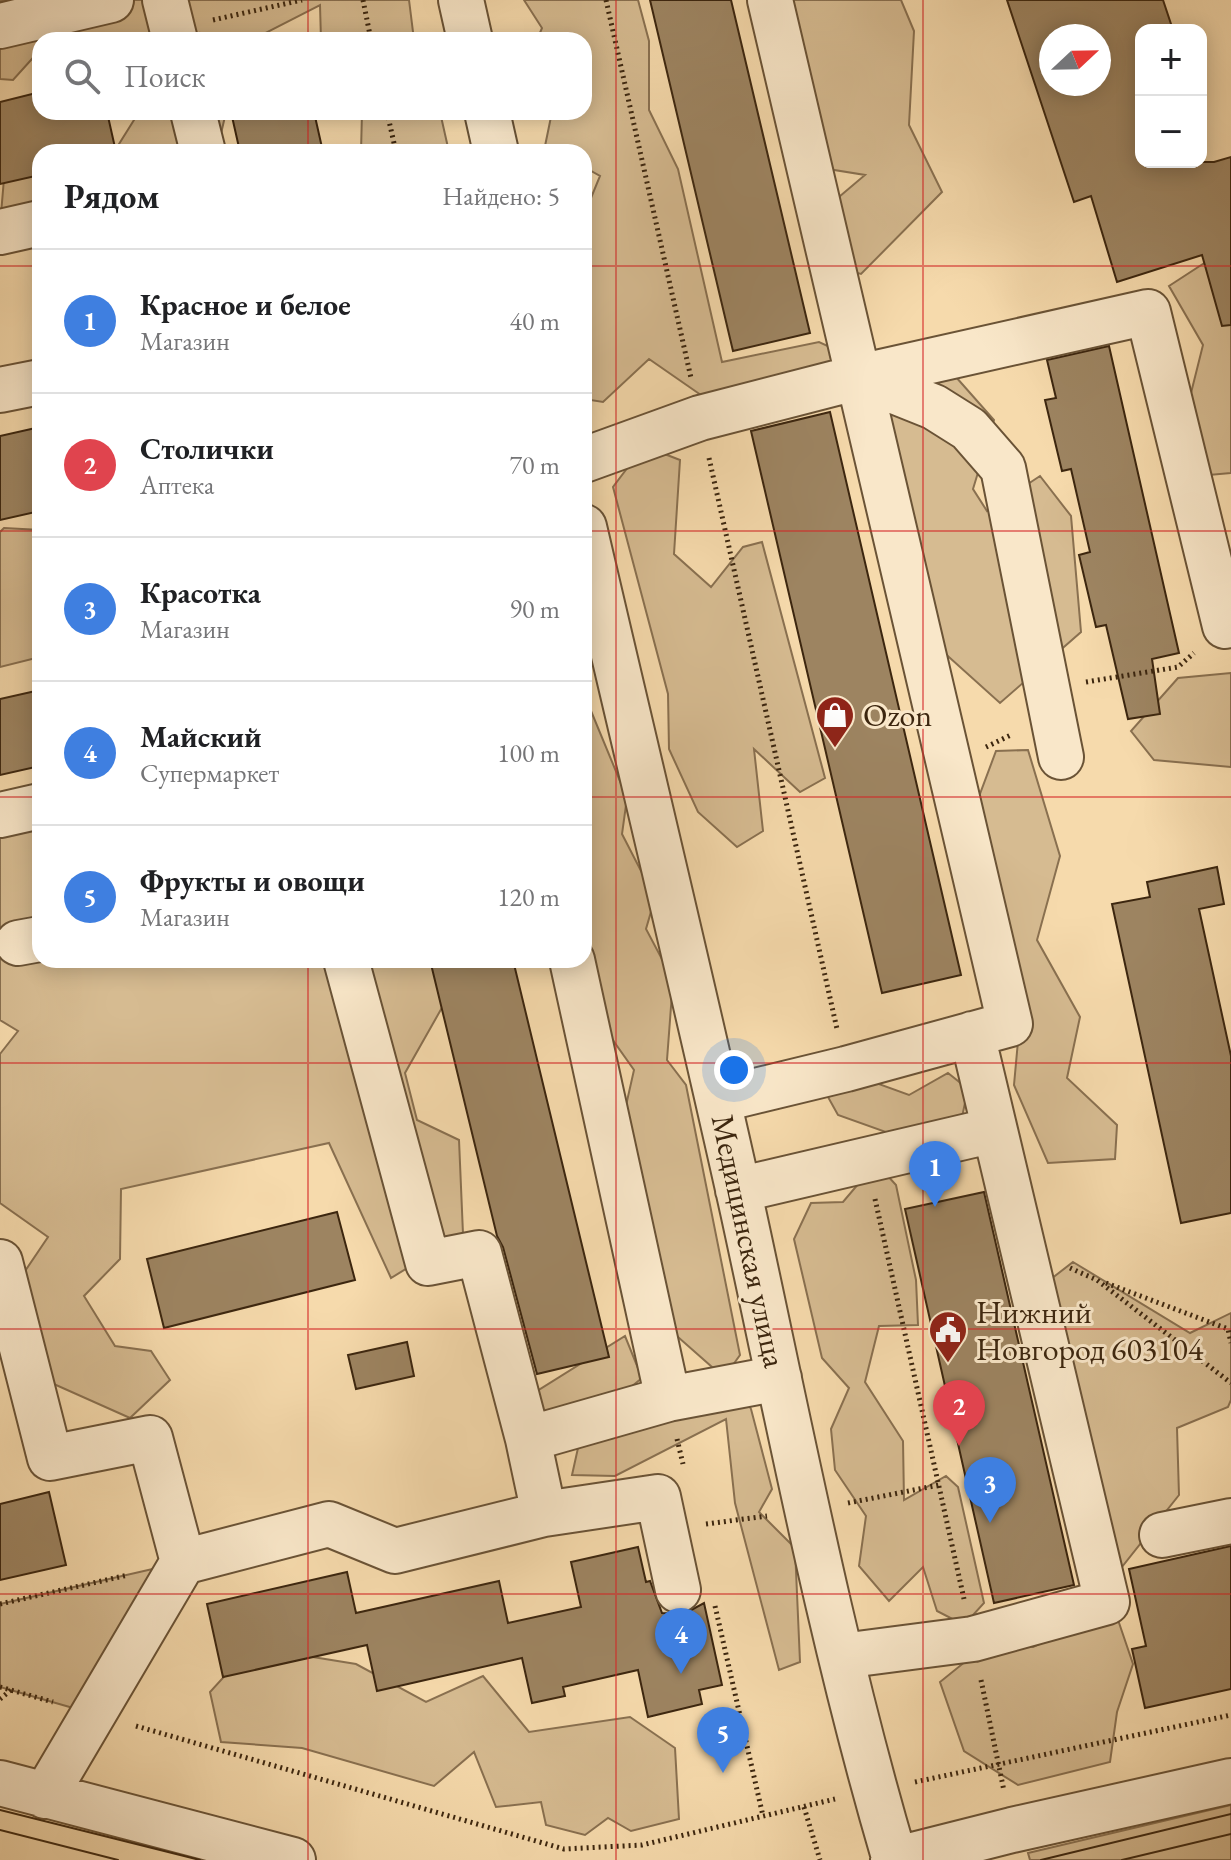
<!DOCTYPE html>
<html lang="ru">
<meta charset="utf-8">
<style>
:root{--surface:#fff;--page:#f2f2f2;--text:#202124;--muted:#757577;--line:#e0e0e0;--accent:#2563eb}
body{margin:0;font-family:"EB Garamond",serif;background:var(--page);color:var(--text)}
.controls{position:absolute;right:24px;top:24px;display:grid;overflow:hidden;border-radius:16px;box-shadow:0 4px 20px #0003}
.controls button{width:72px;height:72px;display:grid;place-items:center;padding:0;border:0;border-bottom:2px solid var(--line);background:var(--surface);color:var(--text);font:40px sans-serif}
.compass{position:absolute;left:1039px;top:24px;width:72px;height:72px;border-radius:50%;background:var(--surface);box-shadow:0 4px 20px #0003;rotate:68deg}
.you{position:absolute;left:734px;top:1070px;width:28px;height:28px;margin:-20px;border:6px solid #fff;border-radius:50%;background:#1a73e8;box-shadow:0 0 0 12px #1a73e833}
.badge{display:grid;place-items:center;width:52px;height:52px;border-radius:50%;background:var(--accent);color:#fff;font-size:26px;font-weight:700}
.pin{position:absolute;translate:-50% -66px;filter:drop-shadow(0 2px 4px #0008)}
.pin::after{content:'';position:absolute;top:42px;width:28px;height:24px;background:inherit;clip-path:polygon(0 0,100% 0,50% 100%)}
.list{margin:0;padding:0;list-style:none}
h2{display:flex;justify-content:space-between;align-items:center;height:104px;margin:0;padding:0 32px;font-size:34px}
h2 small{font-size:26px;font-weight:400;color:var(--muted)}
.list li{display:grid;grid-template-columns:52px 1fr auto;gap:24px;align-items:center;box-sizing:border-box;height:144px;padding:0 32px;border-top:2px solid var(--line)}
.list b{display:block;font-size:30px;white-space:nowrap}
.list p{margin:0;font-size:26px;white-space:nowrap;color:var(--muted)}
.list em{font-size:26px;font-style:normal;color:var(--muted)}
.icon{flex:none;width:44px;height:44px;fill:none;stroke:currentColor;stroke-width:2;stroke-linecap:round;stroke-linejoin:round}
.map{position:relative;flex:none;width:1231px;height:1860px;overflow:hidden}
.search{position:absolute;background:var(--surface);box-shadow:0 4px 20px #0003;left:32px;top:32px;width:560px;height:88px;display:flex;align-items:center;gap:20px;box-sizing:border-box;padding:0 28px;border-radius:24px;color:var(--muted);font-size:30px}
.panel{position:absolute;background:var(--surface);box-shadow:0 4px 20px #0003;left:32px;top:144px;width:560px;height:824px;border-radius:24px}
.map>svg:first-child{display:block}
</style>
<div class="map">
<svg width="1231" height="1860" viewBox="0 0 1231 1860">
<rect width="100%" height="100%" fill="#f6daac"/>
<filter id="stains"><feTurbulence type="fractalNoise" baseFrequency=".0025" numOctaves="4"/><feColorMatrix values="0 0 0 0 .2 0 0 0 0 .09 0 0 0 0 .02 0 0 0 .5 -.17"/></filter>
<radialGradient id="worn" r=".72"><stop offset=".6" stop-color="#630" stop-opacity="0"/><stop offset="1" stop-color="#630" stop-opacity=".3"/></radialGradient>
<path fill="#d6bb91" stroke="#897050" stroke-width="2" d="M 0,0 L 409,0 L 414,40 L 321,40 L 320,5 L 252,40 L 201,33 L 205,40 L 72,40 L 60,28 L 49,40 L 40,40 L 40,50 L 13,80 L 0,79 Z
M 524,0 L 638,0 L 649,41 L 649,110 L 678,169 L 722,362 L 819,342 L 841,352 L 816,376 L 711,402 L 649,359 L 603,402 L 584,399 L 584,215 L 600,176 L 584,167 L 584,152 L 557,152 L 545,146 L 552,112 L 584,112 L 584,40 L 537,40 L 542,28 Z
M 760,0 L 901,0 L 914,31 L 909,125 L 942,192 L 861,274 L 820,263 L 813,219 L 865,175 L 822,168 L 760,54 L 768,16 Z
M 139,112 L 226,112 L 217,151 L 114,152 Z
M 362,112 L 440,112 L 449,152 L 361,152 Z
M 5,167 L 40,170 L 40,221 L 1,214 Z
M 1209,260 L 1231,282 L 1231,473 L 1209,475 L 1182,429 L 1203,345 L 1169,286 Z
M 948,368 L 994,420 L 973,489 L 987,511 L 1040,476 L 1071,516 L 1081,632 L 1000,703 L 900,613 L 882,388 Z
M 644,446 L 680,460 L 674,554 L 711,587 L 743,547 L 762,542 L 825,778 L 800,792 L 754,749 L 763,831 L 737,847 L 698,812 L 669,749 L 668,694 L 613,487 Z
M 4,528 L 40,530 L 40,657 L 0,667 L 0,532 Z
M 1231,673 L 1231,767 L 1154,760 L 1131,731 L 1178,678 Z
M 584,694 L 627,798 L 622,834 L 655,898 L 646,929 L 673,980 L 667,1060 L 686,1085 L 740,1355 L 730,1369 L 751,1409 L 772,1489 L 759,1512 L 795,1548 L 800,1662 L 779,1670 L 735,1503 L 726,1419 L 615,1476 L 572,1475 L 586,1412 L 542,1411 L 534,1393 L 625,1336 L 642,1378 L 620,1396 L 647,1419 L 712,1367 L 670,1330 L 616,1150 L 634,1070 L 588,1005 L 584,960 Z
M 1028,750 L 1060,856 L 1037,940 L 1080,1017 L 1067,1078 L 1117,1125 L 1115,1159 L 1048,1163 L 1014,1085 L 1020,1019 L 959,850 L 996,751 Z
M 0,813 L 40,813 L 40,960 L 429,960 L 448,997 L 405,1073 L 417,1120 L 459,1140 L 463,1234 L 391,1278 L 329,1143 L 121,1189 L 120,1259 L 84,1296 L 115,1346 L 151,1351 L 170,1380 L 130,1418 L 47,1381 L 19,1280 L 48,1237 L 0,1203 L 0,1054 L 18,1031 L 0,1020 Z
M 948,1073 L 968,1089 L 962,1117 L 908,1140 L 838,1115 L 828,1097 L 868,1080 L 909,1095 Z
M 876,1163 L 896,1185 L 916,1280 L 918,1325 L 879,1326 L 865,1382 L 903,1441 L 904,1500 L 946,1476 L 958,1487 L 984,1603 L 964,1625 L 937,1611 L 923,1567 L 889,1601 L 859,1566 L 866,1516 L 835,1470 L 831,1429 L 849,1388 L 822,1358 L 794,1239 L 811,1203 L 843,1202 Z
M 1073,1262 L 1190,1333 L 1231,1313 L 1231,1400 L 1228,1407 L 1177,1428 L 1179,1495 L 1114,1577 L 1025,1299 Z
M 183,1562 L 94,1714 L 0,1687 L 0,1604 Z
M 1115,1611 L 1133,1664 L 1117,1712 L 1110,1762 L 1018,1785 L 964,1751 L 940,1682 L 992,1640 L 1033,1647 Z
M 251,1647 L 356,1664 L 426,1702 L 483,1676 L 529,1732 L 630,1717 L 675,1748 L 679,1819 L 631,1831 L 608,1818 L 585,1835 L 546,1825 L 541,1802 L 496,1807 L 474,1752 L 434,1786 L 302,1748 L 221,1742 L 210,1692 Z
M 1231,1805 L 1231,1860 L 1030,1860 L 1028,1853 Z"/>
<path fill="#9d8461" stroke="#3c260f" stroke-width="2" fill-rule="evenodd" d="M 650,0 L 731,0 L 810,333 L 733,351 Z
M 1007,0 L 1163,0 L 1173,30 L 1141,30 L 1141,162 L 1214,162 L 1231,157 L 1231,325 L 1222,326 L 1202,255 L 1117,282 L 1091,196 L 1074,202 ZM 1051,36 L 1099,36 L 1099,84 L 1051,84 Z
M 40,92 L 40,112 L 107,112 L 116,152 L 40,152 L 40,175 L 0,184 L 0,102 Z
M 231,112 L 314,112 L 323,152 L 240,152 Z
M 1109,346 L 1179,653 L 1152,659 L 1160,714 L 1128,719 L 1106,625 L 1096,627 L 1079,555 L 1090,552 L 1071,469 L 1062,471 L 1045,400 L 1056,398 L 1047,360 Z
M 830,412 L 961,975 L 882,993 L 751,431 Z
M 40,427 L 40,511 L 0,520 L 0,436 Z
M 40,690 L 40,766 L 0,775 L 0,699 Z
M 1217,867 L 1224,904 L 1199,909 L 1231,1056 L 1231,1213 L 1181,1223 L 1112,904 L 1150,897 L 1147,882 Z
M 430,960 L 513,960 L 609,1357 L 537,1374 L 503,1247 L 497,1236 Z
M 984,1192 L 1074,1585 L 994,1603 L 905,1209 Z
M 337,1212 L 355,1280 L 164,1328 L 147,1259 Z
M 407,1342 L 414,1376 L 356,1389 L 348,1355 Z
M 49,1492 L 66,1565 L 0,1580 L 0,1504 Z
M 1231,1546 L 1231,1689 L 1145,1708 L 1132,1649 L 1146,1646 L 1129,1569 Z
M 638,1547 L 646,1582 L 650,1581 L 662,1613 L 684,1614 L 704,1603 L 722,1685 L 699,1690 L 702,1704 L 648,1717 L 638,1670 L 563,1687 L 565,1696 L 532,1703 L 522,1658 L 377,1691 L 367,1645 L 223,1677 L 207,1604 L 347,1572 L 356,1613 L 499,1581 L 508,1623 L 581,1607 L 571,1562 Z"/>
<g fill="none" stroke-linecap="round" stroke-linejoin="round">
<defs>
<path id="minor" d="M 165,0 L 175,40
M 461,0 L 470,40
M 0,26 L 111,0
M 193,112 L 203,152
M 487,112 L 496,152
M 0,232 L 40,223
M 859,377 L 934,407 L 969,429 L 1003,468 L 1061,757
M 0,390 L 40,382
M 584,460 L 700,418 L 859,377 L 1148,312 L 1225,626
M 584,527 C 637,755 692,982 743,1211 C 790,1427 832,1647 895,1860
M 0,815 L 40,806
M 18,943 L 40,939
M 572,960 L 668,1399
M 718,1100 L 846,1069 L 1010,1024 L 770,0
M 738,1190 L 994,1130
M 0,1262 L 50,1458 L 150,1438 L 183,1562
M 528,1439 L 668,1399 L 779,1378
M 544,1514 L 658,1497 L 678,1590
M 1162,1535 L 1231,1521
M 842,1656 L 973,1639 L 1107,1602 L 972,1034
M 0,1783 L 293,1860
M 45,1796 L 183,1562 L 329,1524 L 395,1551 L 544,1514 L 528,1439 L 479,1253 L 428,1263 L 346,960
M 893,1860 L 1012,1830 L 1231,1781"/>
</defs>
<use href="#minor" stroke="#6a5336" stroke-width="48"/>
<path stroke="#3c260f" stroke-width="5" stroke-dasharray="2 4" stroke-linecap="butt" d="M 363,0 L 371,40
M 606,0 L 691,378
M 213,20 L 302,0
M 387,112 L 396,152
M 709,458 L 837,1029
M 1086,682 L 1178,667 L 1194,653
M 986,747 L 1013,734
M 875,1199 L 964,1599
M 1070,1268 L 1097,1280 L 1231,1383
M 1106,1283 L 1228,1329 L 1231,1343
M 677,1439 L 683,1464
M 848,1503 L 939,1485
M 706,1524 L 767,1516
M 0,1604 L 128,1575
M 715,1606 L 763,1816
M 981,1680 L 1004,1791
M 0,1687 L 53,1702
M 0,1699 L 11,1690
M 136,1726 L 564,1849 L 642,1845 L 835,1799
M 915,1782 L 1231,1715
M 804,1807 L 820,1860"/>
<use href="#minor" stroke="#f9e7c9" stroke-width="44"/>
<path stroke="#3c260f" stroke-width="2" d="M 0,1810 L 200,1860
M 0,1830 L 118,1860
M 1041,1860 L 1231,1814
M 1122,1860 L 1231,1834"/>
</g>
<path fill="none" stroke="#d62828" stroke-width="2" stroke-opacity="0.55" d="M 308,0 L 308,40M 616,0 L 616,1860M 923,0 L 923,1860M 308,112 L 308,152M 0,266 L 40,266M 584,266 L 1231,266M 0,531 L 40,531M 584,531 L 1231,531M 0,797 L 40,797M 584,797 L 1231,797M 308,960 L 308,1860M 0,1063 L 1231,1063M 0,1329 L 1231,1329M 0,1594 L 1231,1594"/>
<defs>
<symbol id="shop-pin" viewBox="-11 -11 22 30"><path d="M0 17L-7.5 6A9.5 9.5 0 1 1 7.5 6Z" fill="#8f2418" stroke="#f9e7c9"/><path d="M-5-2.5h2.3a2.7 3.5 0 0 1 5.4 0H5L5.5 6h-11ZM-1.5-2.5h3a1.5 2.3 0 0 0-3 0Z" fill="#fff"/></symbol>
<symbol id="civic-pin" viewBox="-11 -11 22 30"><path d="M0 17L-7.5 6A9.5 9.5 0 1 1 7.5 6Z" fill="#8f2418" stroke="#f9e7c9"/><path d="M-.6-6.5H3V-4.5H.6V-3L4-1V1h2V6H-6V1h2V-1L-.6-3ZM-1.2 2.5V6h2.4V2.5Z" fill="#fff"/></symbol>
</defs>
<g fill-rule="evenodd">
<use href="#shop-pin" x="813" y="693" width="44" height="60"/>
<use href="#civic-pin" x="926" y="1308" width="44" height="60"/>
</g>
<g text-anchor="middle" stroke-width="6" stroke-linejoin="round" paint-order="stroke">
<g font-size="32" fill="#3c260f" stroke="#f9e7c9" text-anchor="start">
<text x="863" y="726">Ozon</text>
<text x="976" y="1323">Нижний<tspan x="976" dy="37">Новгород 603104</tspan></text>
</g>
<g font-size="32" fill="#3c260f" stroke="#f9e7c9">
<text transform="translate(749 1241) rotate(78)" y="11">Медицинская улица</text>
</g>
</g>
<rect width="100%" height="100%" filter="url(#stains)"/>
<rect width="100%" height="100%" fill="url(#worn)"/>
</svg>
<div class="controls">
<button>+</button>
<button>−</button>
</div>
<svg class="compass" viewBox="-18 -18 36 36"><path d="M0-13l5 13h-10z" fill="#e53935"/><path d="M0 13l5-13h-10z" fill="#757577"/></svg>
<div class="you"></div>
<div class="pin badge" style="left:935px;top:1207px;background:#3f7fe0">1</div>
<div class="pin badge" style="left:959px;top:1446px;background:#e0444e">2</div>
<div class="pin badge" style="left:990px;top:1523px;background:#3f7fe0">3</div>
<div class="pin badge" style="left:681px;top:1674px;background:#3f7fe0">4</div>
<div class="pin badge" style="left:723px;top:1773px;background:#3f7fe0">5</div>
<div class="search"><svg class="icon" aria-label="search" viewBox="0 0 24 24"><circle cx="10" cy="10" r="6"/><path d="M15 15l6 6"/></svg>Поиск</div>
<section class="panel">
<h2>Рядом<small>Найдено: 5</small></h2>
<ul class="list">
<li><span class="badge" style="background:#3f7fe0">1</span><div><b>Красное и белое</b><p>Магазин</p></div><em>40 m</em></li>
<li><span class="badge" style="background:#e0444e">2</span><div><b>Столички</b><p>Аптека</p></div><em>70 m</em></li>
<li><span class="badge" style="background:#3f7fe0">3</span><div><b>Красотка</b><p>Магазин</p></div><em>90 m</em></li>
<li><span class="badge" style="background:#3f7fe0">4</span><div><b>Майский</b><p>Супермаркет</p></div><em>100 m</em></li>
<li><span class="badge" style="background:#3f7fe0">5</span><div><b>Фрукты и овощи</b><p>Магазин</p></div><em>120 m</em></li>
</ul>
</section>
</div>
